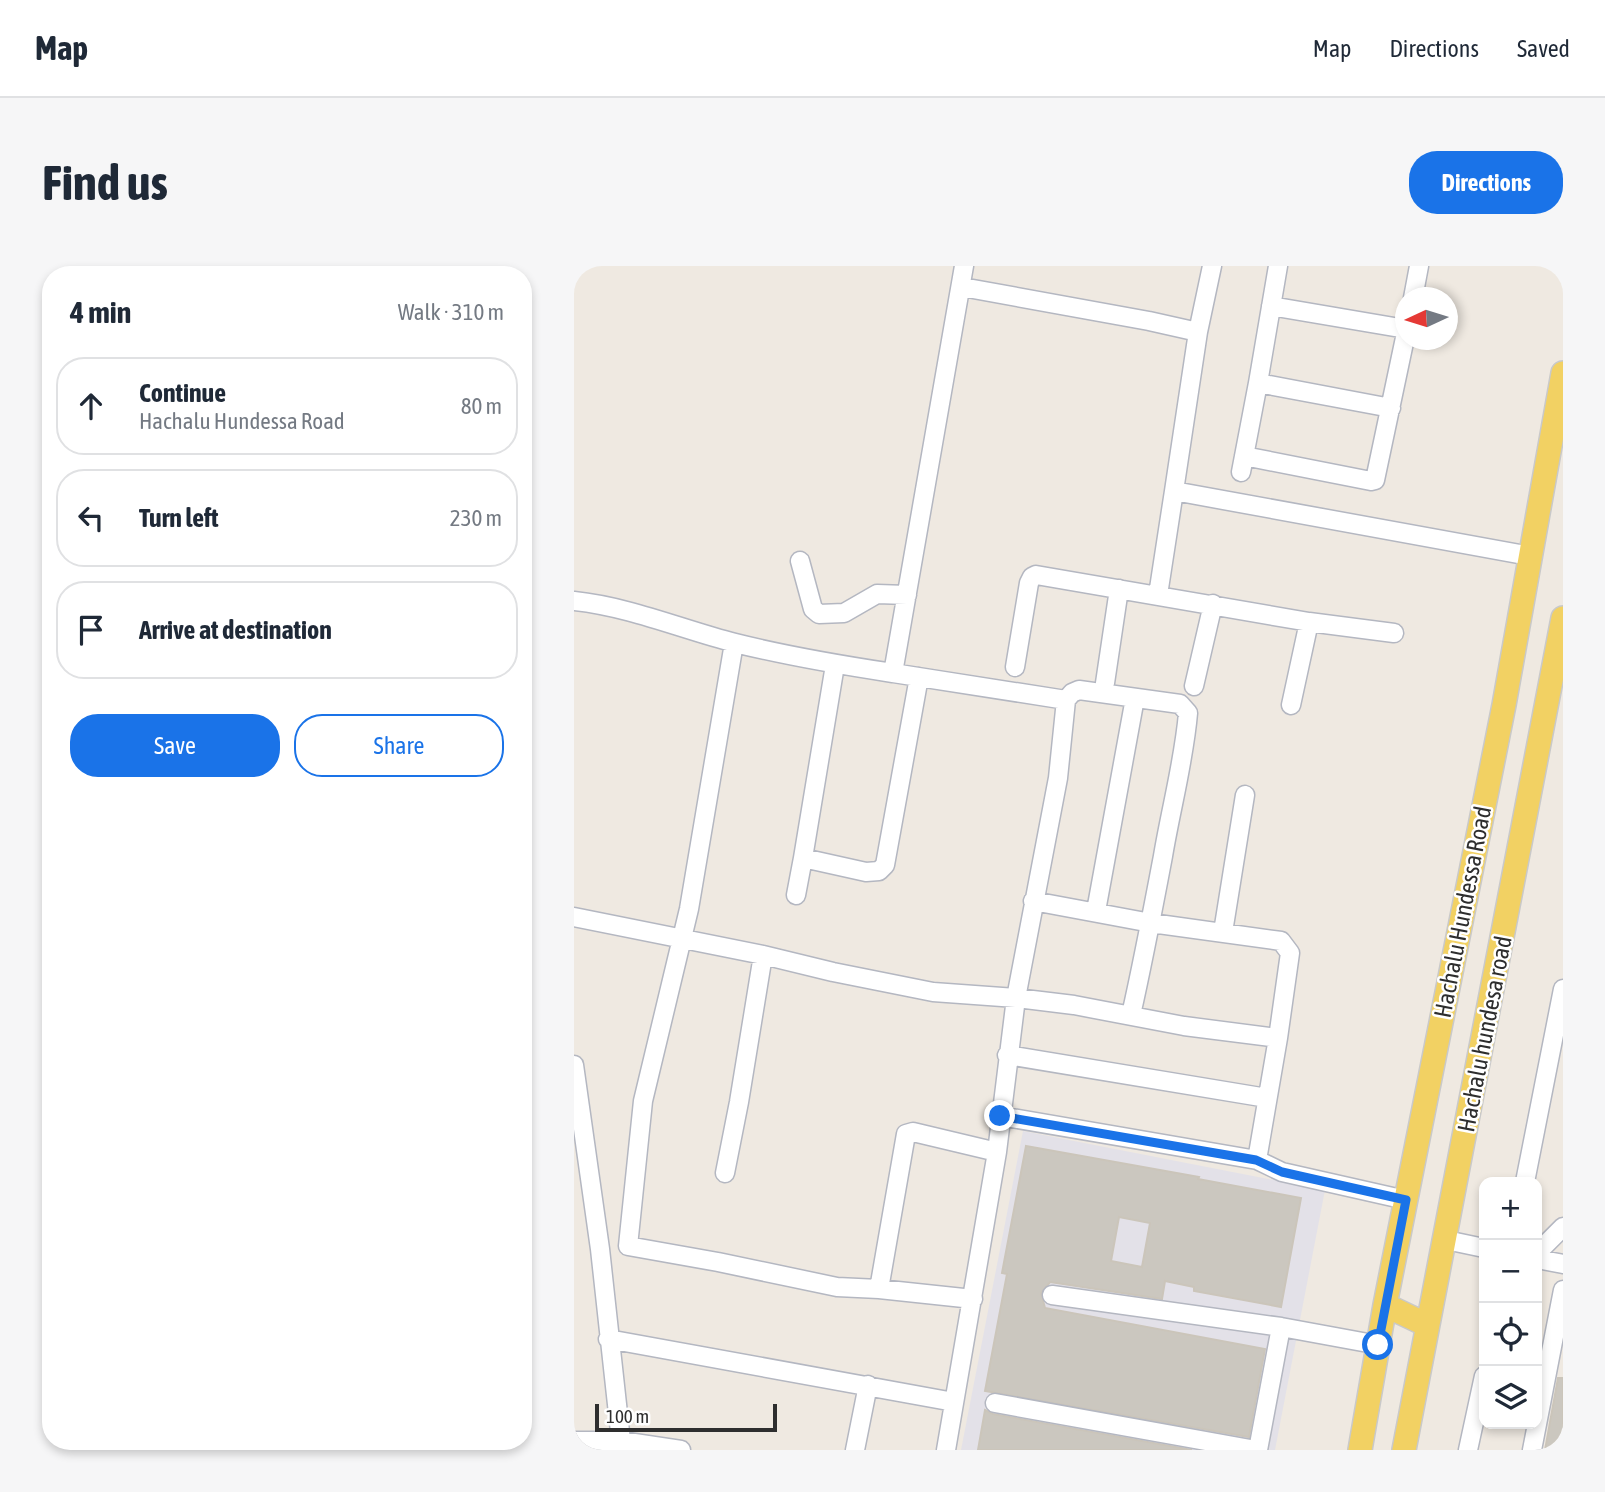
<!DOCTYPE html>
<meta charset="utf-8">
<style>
:root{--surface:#fff;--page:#f6f6f7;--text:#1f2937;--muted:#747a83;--line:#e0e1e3;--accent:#1a73e8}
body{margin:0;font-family:"Asap Condensed",sans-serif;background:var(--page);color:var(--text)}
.controls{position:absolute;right:21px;bottom:21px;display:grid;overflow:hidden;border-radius:14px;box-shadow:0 4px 10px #0003}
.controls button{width:63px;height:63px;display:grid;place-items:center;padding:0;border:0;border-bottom:2px solid var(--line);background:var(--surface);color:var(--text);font:35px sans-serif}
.compass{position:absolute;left:821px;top:21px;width:63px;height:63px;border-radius:50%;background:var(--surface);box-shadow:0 4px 10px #0003;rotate:266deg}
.scale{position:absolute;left:21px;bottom:18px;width:182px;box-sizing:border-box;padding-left:7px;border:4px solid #2e2e2e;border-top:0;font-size:19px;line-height:24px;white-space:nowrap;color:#2e2e2e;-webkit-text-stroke:5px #fff;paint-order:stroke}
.stop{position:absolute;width:21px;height:21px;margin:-16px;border:5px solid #1a73e8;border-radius:50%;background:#fff}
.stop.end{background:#1a73e8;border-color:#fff;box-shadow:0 2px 7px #0008}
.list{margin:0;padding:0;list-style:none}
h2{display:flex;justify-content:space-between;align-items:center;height:91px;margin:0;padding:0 28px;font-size:30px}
h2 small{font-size:23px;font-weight:400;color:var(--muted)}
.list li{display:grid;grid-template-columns:46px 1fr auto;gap:21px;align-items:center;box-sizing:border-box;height:98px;margin:0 14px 14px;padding:0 14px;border:2px solid var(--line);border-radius:28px}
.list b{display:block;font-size:26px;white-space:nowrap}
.list p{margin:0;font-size:23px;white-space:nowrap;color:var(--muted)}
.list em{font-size:23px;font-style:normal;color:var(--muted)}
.actions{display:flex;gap:14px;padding:21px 28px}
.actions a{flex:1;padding:16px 0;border:2px solid var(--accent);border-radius:28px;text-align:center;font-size:24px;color:var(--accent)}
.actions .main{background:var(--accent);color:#fff}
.icon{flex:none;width:38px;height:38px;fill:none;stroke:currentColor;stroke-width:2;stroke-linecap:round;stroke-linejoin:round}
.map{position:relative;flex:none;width:989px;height:1184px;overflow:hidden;border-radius:28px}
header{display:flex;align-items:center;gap:42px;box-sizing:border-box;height:98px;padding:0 35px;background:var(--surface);border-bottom:2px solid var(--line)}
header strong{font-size:33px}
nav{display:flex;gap:38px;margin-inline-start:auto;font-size:24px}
.intro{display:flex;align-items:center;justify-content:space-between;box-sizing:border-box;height:168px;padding:0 42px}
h1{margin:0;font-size:49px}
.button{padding:18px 32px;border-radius:28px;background:var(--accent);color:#fff;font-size:24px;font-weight:700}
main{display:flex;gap:42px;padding:0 42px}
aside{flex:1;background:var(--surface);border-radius:28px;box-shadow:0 4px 10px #0003}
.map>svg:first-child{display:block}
</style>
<header>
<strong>Map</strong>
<nav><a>Map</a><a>Directions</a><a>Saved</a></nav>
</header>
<div class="intro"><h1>Find us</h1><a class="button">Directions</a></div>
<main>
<aside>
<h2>4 min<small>Walk · 310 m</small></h2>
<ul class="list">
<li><svg class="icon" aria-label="ahead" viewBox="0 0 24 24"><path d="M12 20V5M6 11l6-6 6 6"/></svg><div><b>Continue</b><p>Hachalu Hundessa Road</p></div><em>80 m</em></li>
<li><svg class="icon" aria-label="left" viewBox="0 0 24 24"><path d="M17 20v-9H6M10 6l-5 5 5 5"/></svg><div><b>Turn left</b></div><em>230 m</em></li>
<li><svg class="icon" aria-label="arrive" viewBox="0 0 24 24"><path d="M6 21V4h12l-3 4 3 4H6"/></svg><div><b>Arrive at destination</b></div></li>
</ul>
<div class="actions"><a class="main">Save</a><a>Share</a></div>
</aside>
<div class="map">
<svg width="989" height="1184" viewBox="0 0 989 1184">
<rect width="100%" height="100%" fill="#efe9e1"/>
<path fill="#e3e1e8" d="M 449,865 L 751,924 L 701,1184 L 387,1184 Z"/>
<path fill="#cbc7bf" stroke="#cbc5ba" stroke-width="2" fill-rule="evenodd" d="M 452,880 L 625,911 L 624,913 L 727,932 L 707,1041 L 620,1025 L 620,1021 L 591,1015 L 588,1033 L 476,1016 L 467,1027 L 471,1042 L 691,1083 L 675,1171 L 411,1125 L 433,1008 L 428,1007 ZM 545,951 L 576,957 L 568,1001 L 537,995 Z
M 984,1112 L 989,1112 L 989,1184 L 971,1184 Z
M 411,1144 L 419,1148 L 618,1184 L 404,1184 Z"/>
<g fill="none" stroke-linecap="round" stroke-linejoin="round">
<defs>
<path id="minor" d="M 390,0 L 319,407 L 492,434
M 638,0 L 624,66 L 600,225 L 956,290
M 704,0 L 684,117 L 817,142
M 388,21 L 575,55 L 624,66
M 839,32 L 845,0
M 697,40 L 832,63
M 670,190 L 797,215 L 801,214 L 832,67
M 667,206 L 684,117
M 226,295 L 239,343 L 245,348 L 270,347 L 303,328 L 333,329
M 584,329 L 600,225
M 0,335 C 56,341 107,363 161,377 C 213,390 266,399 319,407
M 160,377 L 115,643 L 69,835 L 54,980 L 144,996 L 263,1021 L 305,1023 L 399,1033
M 261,399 L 229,592 L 292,606 L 305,605 L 311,599 L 345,411
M 441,401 L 455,317 L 458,311 L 462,309 L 735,356 L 820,367
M 531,417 L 545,323
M 620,420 L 639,338
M 717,439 L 735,356
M 222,629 L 229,592
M 459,635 L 577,657 L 707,675 L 716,687 L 704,772 L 683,894
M 522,645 L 561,432
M 0,651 L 189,689 L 259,706 L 359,726 L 442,732 L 500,739 L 610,760 L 704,772
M 649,666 L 671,529
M 433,789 L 693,832
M 0,799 L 26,983 L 48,1184
M 426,850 L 683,894 L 708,906 L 832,934
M 151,907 L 165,836 L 189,689
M 951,916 L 989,723
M 872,974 L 910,982
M 963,987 L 989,961
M 963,993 L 989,998
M 305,1023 L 332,868 L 339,866 L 423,886
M 478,1029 L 707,1061 L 684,1184
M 707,1061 L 805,1079
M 34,1073 L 380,1136
M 421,1137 L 682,1184
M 0,1175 L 47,1175 L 107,1184
M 281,1184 L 294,1119
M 372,1184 L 423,886 L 442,732 L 484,512 L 492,434 L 498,427 L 505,424 L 606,438 L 614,447 C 610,495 597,542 589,590 C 579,643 569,696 557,749
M 894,1184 L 910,1110
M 958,1184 L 989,1024"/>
<path id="major" d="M 811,1039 L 853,1059
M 786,1184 L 811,1039 L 930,439 L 989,107
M 830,1184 L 989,352"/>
</defs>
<use href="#minor" stroke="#b4b7c1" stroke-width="21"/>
<use href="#major" stroke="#c9c9c9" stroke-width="26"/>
<use href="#minor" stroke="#fff" stroke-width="18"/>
<use href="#major" stroke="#f2d163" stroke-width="23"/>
</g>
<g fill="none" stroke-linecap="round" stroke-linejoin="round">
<path stroke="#1a73e8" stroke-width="9" d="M 426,850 L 682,894 L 708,906 L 832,934 L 804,1079"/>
</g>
<g text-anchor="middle" stroke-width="5" stroke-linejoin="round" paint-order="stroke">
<g font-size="24" fill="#2e2e2e" stroke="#fff">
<text transform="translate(889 646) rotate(-79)" y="8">Hachalu Hundessa Road</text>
<text transform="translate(911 768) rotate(-79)" y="8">Hachalu hundesa road</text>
</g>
</g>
</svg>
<div class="controls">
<button>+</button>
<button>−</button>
<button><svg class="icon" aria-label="locate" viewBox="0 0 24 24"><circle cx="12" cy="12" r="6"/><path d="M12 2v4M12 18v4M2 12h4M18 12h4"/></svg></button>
<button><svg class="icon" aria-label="layers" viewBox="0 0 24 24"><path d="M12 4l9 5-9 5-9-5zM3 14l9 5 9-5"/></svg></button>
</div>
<svg class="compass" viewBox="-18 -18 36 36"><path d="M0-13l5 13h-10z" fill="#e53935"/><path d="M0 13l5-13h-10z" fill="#747a83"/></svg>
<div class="scale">100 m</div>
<div class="stop" style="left:804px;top:1079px"></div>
<div class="stop end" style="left:426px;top:850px"></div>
</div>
</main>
